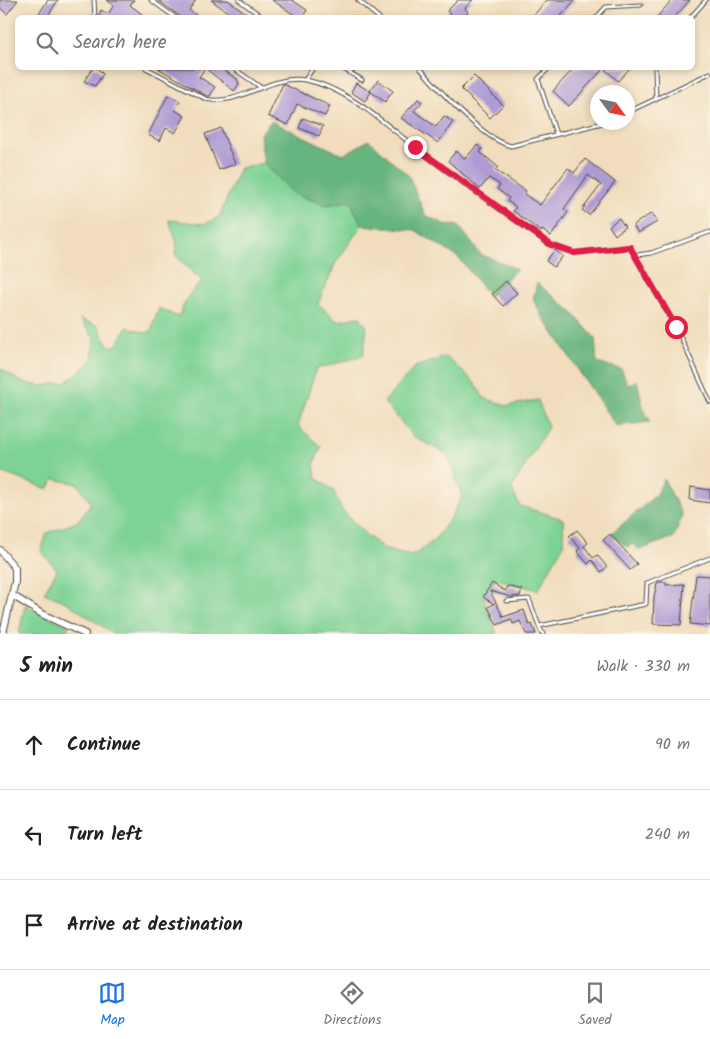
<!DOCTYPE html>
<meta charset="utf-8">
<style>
:root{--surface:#fff;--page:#f2f2f2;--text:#222;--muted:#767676;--line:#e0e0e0;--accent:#1a73e8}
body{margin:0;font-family:Kalam,sans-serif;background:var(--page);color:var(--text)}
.compass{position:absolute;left:590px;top:85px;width:45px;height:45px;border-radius:50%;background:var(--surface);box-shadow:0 2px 8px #0003;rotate:123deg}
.stop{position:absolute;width:15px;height:15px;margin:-11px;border:4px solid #e11d48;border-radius:50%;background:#fff}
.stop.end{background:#e11d48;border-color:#fff;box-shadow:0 1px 5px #0008}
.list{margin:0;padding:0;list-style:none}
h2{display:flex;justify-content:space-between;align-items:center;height:65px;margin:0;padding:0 20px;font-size:21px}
h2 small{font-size:16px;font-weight:400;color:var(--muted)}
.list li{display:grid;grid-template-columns:32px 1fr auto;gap:15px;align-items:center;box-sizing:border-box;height:90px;padding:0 20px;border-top:1px solid var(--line)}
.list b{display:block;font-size:19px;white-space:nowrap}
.list em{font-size:16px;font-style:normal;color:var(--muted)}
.icon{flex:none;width:28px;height:28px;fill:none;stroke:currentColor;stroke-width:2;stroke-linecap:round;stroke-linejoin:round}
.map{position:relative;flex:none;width:710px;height:634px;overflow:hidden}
.search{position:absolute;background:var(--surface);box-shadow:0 2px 8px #0003;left:15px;right:15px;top:15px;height:55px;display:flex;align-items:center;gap:12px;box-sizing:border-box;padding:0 18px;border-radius:8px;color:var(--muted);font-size:19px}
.sheet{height:335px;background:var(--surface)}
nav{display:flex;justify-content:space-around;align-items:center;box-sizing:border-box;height:70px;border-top:1px solid var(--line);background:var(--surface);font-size:14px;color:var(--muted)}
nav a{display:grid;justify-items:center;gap:2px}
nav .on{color:var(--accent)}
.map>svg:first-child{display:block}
</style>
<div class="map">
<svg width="710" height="634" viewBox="0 0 710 634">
<rect width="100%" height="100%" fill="#fcf5e5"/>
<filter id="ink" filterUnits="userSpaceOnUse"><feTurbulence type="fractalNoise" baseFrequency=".02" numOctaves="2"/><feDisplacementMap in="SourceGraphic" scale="10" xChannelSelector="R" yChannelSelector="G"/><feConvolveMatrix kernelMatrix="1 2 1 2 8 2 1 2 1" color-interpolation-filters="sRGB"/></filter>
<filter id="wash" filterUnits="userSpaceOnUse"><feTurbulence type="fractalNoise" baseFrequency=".0096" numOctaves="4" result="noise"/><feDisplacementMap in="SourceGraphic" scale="20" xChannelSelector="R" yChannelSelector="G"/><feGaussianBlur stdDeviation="1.12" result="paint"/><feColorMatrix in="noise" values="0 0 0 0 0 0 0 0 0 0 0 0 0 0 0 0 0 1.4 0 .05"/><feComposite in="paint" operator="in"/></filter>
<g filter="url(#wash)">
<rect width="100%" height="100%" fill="#f1ddbd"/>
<path fill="#7dd295" stroke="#547e60" d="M 264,163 L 295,194 L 325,205 L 350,200 L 362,225 L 336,262 L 318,304 L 337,321 L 360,317 L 367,327 L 363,356 L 316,369 L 298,426 L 321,447 L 314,464 L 316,478 L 333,490 L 342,510 L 366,535 L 386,550 L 412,556 C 438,541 449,523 462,496 L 448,455 L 414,437 L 384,402 L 415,367 L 446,357 L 474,382 L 484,398 L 507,406 L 538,400 L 548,427 L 511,489 L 520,506 L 563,519 L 564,544 L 538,590 L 496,579 L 483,597 L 497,634 L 114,634 L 66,602 L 44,593 L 57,570 L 41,551 L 47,533 L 77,522 L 91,503 L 78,484 L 54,479 L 48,489 L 0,472 L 0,368 L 21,382 L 41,386 L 67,382 L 92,361 L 94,338 L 80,319 L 98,326 L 109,346 L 116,346 L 127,327 L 146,333 L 151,331 L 159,308 L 178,317 L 189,295 L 202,281 L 175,255 L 177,243 L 169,220 L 205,224 L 219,217 L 240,168 Z
M 25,605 L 68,626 L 66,634 L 19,634 Z"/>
<path fill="#66b47e" stroke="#487054" d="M 271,121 L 343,155 L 369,140 L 409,176 L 425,215 L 444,224 L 459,226 L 480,254 L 517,269 L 489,296 L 459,258 L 415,230 L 362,225 L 350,201 L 325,205 L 294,194 L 264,163 L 260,134 Z
M 537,283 L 571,311 L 595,338 L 597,363 L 621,369 L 628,385 L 637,380 L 643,407 L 650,422 L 616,426 L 542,316 L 533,299 Z
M 664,479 L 682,515 L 674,537 L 639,550 L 633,544 L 627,547 L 611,534 L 655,496 Z"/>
<g id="blocks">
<path fill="#af9bd4" d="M 0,0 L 18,0 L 7,14 L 0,8 Z
M 48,0 L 58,0 L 47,18 L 36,18 Z
M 107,0 L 134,0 L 130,5 L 147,18 L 98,18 L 101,10 L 108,14 L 114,5 Z
M 158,0 L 196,0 L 189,10 L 200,18 L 182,18 Z
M 211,0 L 228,0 L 253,18 L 236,18 Z
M 272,0 L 292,0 L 307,10 L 302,18 L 299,18 Z
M 458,0 L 473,0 L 465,8 L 468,12 L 463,18 L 454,18 L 447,11 Z
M 547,0 L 575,0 L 559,18 L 531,18 Z
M 672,0 L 690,0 L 674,18 L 656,18 Z
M 93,68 L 97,68 L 103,74 L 95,86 L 84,81 Z
M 158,68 L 220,68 L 237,79 L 239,84 L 234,91 L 205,68 L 199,77 L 215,87 L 210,96 L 207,96 Z
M 574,68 L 630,68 L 618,81 L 604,68 L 569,106 L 553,91 Z
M 474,76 L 503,105 L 490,118 L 461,89 Z
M 378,80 L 393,91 L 385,102 L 370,91 Z
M 356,83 L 371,92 L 365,101 L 351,92 Z
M 283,84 L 330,106 L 325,116 L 297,104 L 288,125 L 268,116 Z
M 168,95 L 180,101 L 175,110 L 185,116 L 175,133 L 166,128 L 160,141 L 148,135 Z
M 418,99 L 422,102 L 414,111 L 436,127 L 444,116 L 453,122 L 438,143 L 401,118 Z
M 303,118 L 323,126 L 319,136 L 299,128 Z
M 221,128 L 235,164 L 219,170 L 205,134 Z
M 477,145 L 482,149 L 480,152 L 498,167 L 495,170 L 526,191 L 524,194 L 540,205 L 568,168 L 574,173 L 585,159 L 615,182 L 589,215 L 582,210 L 601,185 L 588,175 L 564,209 L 568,212 L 551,236 L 542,230 L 541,232 L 513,211 L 516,207 L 507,201 L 509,198 L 497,189 L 500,185 L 489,178 L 480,189 L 448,161 L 456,151 L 465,159 Z
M 652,213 L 657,222 L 638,233 L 633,225 Z
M 619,218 L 625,227 L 615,235 L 609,226 Z
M 555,250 L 563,256 L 554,267 L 546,261 Z
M 506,281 L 517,293 L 503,306 L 492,294 Z
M 691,487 L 710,490 L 710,503 L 690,500 Z
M 577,530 L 588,543 L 584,546 L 593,558 L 597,555 L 607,567 L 601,572 L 592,560 L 588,564 L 577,551 L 580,548 L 569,536 Z
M 610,534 L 637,564 L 630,570 L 603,540 Z
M 696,575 L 710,576 L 710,626 L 690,624 Z
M 659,582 L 666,582 L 666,585 L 684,584 L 681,625 L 653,624 L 654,597 L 657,583 Z
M 492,583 L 505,591 L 507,586 L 522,590 L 520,596 L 511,597 L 490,591 L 503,617 L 524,610 L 529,625 L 532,624 L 536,634 L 526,634 L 520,621 L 513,624 L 511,619 L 497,625 L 488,607 L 494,604 L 483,597 Z"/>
</g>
</g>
<g filter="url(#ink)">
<use href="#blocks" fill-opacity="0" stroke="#494641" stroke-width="1"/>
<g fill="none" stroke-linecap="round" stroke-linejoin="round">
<defs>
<path id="service" d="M 94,0 L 95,18
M 151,0 L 176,18
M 239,0 L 264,18
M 358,0 L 379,18
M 596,18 L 606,7 L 641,5
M 690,18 L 706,0
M 146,68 L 206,99 C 240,107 269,74 305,80 C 345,87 384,123 415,147 C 459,181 505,213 551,245 L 574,253 L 630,247 L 676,327 L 710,402
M 233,68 L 259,86
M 342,68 L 362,80
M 420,68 C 439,90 483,139 511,146 L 606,122
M 549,68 L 538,79 L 556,134
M 655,68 L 656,100
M 305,80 L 313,68
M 628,112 L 710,73
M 637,255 L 651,253 L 710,232
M 506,601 L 529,599 L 539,626 L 646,604 L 647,583 L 710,558
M 539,626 L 543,634"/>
<path id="minor" d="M 0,550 L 15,568 L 15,582 L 3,633
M 12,595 L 42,614 L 85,634"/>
</defs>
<use href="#service" stroke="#494641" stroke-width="5"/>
<use href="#minor" stroke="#494641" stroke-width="8"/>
<use href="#service" stroke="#fff" stroke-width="3"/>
<use href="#minor" stroke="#fff" stroke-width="6"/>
</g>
</g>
<g fill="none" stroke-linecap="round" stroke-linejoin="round" filter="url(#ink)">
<path stroke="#e11d48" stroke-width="6" d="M 415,147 L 551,245 L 574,253 L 630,247 L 676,327"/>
</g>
</svg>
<svg class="compass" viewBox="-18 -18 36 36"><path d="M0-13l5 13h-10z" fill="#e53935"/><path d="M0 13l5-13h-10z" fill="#767676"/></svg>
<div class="stop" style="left:676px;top:327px"></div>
<div class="stop end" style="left:415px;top:147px"></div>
<div class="search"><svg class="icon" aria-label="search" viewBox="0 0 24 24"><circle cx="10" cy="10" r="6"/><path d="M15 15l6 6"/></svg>Search here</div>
</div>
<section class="sheet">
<h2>5 min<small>Walk · 330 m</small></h2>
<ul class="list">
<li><svg class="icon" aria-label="ahead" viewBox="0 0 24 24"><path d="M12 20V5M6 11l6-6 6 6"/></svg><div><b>Continue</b></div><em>90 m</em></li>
<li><svg class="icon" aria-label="left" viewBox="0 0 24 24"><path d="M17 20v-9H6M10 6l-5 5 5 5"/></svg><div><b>Turn left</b></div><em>240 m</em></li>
<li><svg class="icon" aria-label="arrive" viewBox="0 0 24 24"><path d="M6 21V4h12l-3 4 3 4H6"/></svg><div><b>Arrive at destination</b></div></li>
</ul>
</section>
<nav>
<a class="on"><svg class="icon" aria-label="map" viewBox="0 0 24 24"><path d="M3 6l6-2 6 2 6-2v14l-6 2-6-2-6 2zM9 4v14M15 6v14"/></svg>Map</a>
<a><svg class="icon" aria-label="directions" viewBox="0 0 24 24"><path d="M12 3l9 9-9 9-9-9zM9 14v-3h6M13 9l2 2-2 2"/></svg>Directions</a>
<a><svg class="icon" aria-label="saved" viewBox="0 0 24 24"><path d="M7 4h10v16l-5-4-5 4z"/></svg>Saved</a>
</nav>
